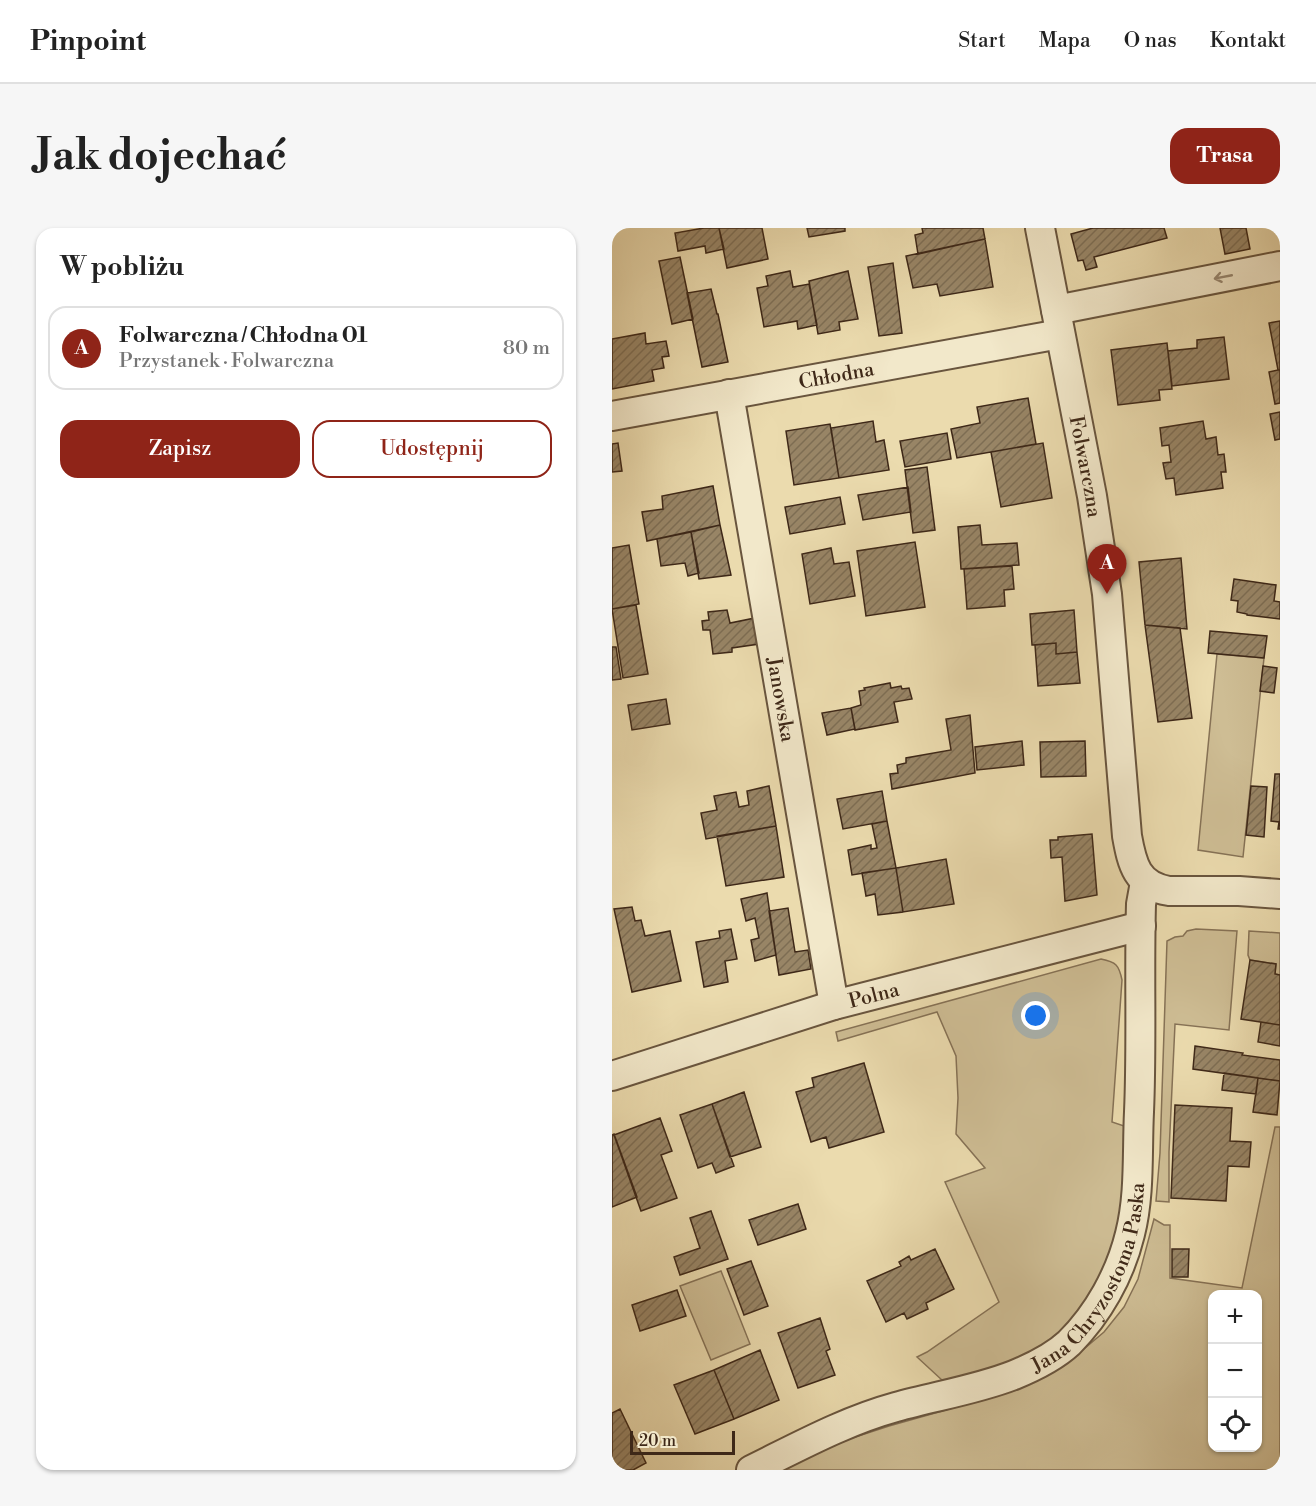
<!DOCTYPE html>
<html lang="pl">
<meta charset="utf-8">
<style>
:root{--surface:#fff;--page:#f6f6f6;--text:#222;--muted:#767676;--line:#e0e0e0;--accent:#8f2418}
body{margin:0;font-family:"Libre Bodoni",serif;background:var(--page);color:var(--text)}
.controls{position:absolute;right:18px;bottom:18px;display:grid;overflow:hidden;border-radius:12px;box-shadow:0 2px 4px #0004}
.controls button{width:54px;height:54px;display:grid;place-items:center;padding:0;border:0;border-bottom:2px solid var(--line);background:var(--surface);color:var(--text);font:30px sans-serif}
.scale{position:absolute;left:18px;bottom:15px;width:105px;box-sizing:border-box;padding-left:6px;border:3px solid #3e2818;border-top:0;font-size:16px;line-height:21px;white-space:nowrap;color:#3e2818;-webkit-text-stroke:4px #f2e8ca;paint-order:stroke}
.you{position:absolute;left:424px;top:788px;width:21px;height:21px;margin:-15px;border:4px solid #fff;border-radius:50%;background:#1a73e8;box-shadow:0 0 0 9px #1a73e833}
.badge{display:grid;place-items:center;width:39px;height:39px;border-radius:50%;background:var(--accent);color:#fff;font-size:20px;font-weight:700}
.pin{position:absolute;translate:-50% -50px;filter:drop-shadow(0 2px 3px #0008)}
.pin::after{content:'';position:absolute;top:32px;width:21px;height:18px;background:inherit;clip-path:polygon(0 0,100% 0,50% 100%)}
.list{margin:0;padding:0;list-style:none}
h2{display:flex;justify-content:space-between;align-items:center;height:78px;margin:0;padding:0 24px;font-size:26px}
h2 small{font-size:20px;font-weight:400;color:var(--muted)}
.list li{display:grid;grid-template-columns:39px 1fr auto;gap:18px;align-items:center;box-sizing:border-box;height:84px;margin:0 12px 12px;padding:0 12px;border:2px solid var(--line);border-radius:18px}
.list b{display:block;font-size:22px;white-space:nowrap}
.list p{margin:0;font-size:20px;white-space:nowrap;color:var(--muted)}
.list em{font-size:20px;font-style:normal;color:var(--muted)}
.actions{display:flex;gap:12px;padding:18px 24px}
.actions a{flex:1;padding:14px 0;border:2px solid var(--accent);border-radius:18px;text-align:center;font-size:21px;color:var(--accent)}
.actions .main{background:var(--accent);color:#fff}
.icon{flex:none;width:33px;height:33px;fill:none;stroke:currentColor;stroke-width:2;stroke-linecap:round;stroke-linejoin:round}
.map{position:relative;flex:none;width:668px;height:1242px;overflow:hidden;border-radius:18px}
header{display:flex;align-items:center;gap:36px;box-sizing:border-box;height:84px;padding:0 30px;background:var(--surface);border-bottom:2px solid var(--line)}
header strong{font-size:28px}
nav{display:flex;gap:33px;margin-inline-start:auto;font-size:21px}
.intro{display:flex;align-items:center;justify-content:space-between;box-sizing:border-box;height:144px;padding:0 36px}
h1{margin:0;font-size:42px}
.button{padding:15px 27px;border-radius:18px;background:var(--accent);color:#fff;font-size:21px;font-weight:700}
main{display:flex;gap:36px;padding:0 36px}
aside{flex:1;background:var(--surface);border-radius:18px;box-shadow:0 2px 4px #0004}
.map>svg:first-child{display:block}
</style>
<header>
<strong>Pinpoint</strong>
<nav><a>Start</a><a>Mapa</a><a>O nas</a><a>Kontakt</a></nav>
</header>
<div class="intro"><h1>Jak dojechać</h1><a class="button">Trasa</a></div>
<main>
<aside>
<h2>W pobliżu<small></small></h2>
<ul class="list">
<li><span class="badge">A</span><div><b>Folwarczna / Chłodna 01</b><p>Przystanek · Folwarczna</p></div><em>80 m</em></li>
</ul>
<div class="actions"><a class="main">Zapisz</a><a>Udostępnij</a></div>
</aside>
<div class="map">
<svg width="668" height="1242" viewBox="0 0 668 1242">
<defs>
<pattern id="building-hatch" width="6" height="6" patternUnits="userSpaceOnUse" patternTransform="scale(1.5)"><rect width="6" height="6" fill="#988566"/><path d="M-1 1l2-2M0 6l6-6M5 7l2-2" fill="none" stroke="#7d6d53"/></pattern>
</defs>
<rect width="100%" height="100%" fill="#ebdbae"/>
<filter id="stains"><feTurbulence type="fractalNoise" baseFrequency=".00333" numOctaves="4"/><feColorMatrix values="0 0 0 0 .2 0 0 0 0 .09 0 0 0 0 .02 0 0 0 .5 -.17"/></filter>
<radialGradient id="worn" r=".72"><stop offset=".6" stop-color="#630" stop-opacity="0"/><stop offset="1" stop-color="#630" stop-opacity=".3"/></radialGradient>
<path fill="#cebd94" stroke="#867256" stroke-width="1.5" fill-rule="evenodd" d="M 605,426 L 652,430 L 631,629 L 586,622 Z
M 584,701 L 625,703 L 617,802 L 563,796 L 557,924 L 557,974 L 544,973 L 548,925 L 555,713 L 563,709 L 571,708 L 575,703 Z
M 637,703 L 668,705 L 668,747 L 663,746 L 664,736 L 638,732 L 636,727 Z
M 489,731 C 504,734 507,737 510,752 L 500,894 L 521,901 L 514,985 L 481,1068 L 455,1099 L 432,1116 L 407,1132 L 371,1145 L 331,1153 L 305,1129 L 315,1124 L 387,1074 L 333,954 L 373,940 L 344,906 L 346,870 L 344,828 L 325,784 L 226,813 L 224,804 Z
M 663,899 L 668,899 L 668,1242 L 168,1242 L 231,1213 L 277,1198 L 387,1167 L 433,1149 L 466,1126 L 492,1104 L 512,1079 L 526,1051 L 542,991 L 552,997 L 558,997 L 558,1050 L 630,1060 ZM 600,1066 L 646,1066 L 646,1220 L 600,1220 Z
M 109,1043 L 138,1116 L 99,1132 L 68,1058 Z"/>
<path fill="url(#building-hatch)" stroke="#3e2818" stroke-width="1.5" d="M 92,0 L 107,0 L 112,21 L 94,25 L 93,18 L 66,23 L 63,5 Z
M 107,0 L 150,0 L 156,31 L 115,40 Z
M 195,0 L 233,0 L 233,3 L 197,9 Z
M 310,0 L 371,0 L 373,11 L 306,26 L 303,7 L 311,5 Z
M 481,0 L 552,0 L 555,10 L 482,29 L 485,39 L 474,42 L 471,32 L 466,33 L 459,6 Z
M 608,0 L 634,0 L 638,21 L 613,26 Z
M 373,11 L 381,59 L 328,68 L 325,56 L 301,60 L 294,28 Z
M 68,29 L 81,91 L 60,96 L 47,33 Z
M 281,35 L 290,105 L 267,108 L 256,39 Z
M 178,43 L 181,59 L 197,56 L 205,97 L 186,101 L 185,93 L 152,99 L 145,60 L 156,58 L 154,48 Z
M 236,43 L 246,91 L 227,94 L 228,102 L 206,106 L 197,53 Z
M 99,61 L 105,86 L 106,86 L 116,134 L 90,139 L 75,65 Z
M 668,93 L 668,142 L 666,142 L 657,95 Z
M 33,105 L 34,116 L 54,113 L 57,128 L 50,129 L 52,140 L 40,142 L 42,153 L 0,161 L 0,111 Z
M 612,109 L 617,151 L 560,158 L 556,123 L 585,120 L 585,112 Z
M 555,115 L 560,161 L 547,162 L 548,172 L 506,177 L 499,122 Z
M 666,142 L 668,142 L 668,175 L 663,176 L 657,144 Z
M 416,170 L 424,216 L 345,230 L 339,201 L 368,195 L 365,179 Z
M 668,184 L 668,211 L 663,212 L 658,186 Z
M 261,193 L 264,214 L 272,212 L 277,242 L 227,250 L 219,200 Z
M 591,193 L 594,211 L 604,209 L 606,227 L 612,226 L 614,244 L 609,244 L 611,260 L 564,267 L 562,250 L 554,251 L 551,235 L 559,234 L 557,217 L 550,218 L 548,200 Z
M 218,196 L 227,250 L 182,257 L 174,203 Z
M 335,205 L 339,231 L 293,239 L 288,213 Z
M 6,215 L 10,243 L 0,244 L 0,216 Z
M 431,215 L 440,270 L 389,279 L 379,224 Z
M 315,239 L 323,302 L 301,305 L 293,242 Z
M 101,258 L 108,297 L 35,313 L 30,284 L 51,281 L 50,268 Z
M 296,259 L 299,284 L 251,292 L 246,267 Z
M 228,269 L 233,296 L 178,306 L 173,279 Z
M 108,297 L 119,347 L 87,351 L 79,304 Z
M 368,297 L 370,317 L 405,315 L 407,337 L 349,341 L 346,299 Z
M 79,304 L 87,345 L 76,348 L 73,335 L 49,338 L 45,311 Z
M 303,314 L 313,379 L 254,388 L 245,323 Z
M 17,317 L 27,376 L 0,381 L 0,320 Z
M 219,320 L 222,336 L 237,334 L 243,368 L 198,376 L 190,326 Z
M 569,330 L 575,401 L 533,397 L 527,334 Z
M 400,338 L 402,361 L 392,362 L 393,378 L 355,381 L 352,341 Z
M 622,351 L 664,357 L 662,373 L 668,374 L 668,391 L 635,387 L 635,386 L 625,384 L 626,373 L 619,372 Z
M 24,377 L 36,446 L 11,450 L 0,381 Z
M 115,382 L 118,395 L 143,390 L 147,416 L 120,420 L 120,424 L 101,426 L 98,402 L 91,402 L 90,393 L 97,392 L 96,384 Z
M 462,382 L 465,424 L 444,426 L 444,415 L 420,417 L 418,386 Z
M 533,397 L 568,400 L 580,490 L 546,494 Z
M 598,403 L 655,408 L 652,430 L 596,425 Z
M 444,415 L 444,426 L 465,424 L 468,455 L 426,458 L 423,417 Z
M 0,419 L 4,419 L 9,451 L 0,452 Z
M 651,438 L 665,440 L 662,465 L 648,463 Z
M 278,455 L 279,460 L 289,458 L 290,461 L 297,460 L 300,471 L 282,474 L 286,494 L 243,502 L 239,480 L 249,477 L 247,463 L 253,462 L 252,460 Z
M 54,471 L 58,496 L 20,502 L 16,477 Z
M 239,480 L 243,501 L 215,507 L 210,485 Z
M 358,487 L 363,545 L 280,561 L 278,546 L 286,545 L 285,537 L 294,535 L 294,530 L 339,522 L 334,491 Z
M 410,513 L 412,537 L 365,542 L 363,519 Z
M 473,513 L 474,548 L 429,549 L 428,514 Z
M 663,546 L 668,546 L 668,601 L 666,601 L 667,594 L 659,593 Z
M 157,558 L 164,598 L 94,611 L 89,585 L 105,582 L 102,568 L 124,564 L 127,579 L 137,577 L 135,563 Z
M 639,558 L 655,559 L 652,609 L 634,607 Z
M 270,563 L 275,593 L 231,601 L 225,571 Z
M 275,593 L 284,640 L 240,647 L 236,622 L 259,617 L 259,621 L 265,620 L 260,596 Z
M 164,598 L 172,649 L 114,658 L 105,608 Z
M 480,606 L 485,667 L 453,673 L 450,629 L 439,630 L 438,612 L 446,612 L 446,609 Z
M 334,631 L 342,676 L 291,684 L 284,640 Z
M 284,640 L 291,684 L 266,687 L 263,666 L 254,668 L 250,645 Z
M 155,665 L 164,727 L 143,733 L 139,712 L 147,710 L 143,690 L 134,693 L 129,671 Z
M 20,679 L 23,693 L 29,692 L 33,708 L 58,703 L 69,753 L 20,764 L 2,681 Z
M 176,680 L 183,724 L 196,722 L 199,741 L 167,747 L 157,683 Z
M 119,701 L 125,731 L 113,733 L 116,754 L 92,759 L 84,714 L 108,710 L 107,703 Z
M 638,732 L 664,736 L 663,746 L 668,747 L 668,797 L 629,791 Z
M 649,794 L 668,797 L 668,818 L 646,814 Z
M 583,818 L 631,825 L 630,827 L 668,832 L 668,853 L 581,841 Z
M 252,835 L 272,904 L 217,920 L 214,909 L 199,914 L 184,864 L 202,859 L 200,850 Z
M 612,845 L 646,850 L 644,866 L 610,862 Z
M 646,850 L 668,853 L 665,887 L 641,884 Z
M 132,864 L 149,919 L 118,929 L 100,876 Z
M 100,876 L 122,938 L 104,945 L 100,935 L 86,940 L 68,887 Z
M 563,877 L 620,880 L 618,913 L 639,914 L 637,939 L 616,938 L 614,973 L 559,970 Z
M 48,890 L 60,923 L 49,927 L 65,970 L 29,983 L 2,907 Z
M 2,906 L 25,969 L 0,979 L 0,907 Z
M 186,976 L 194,1001 L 146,1017 L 137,992 Z
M 99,983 L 116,1031 L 68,1047 L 62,1029 L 88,1020 L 78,990 Z
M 323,1021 L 342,1061 L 314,1075 L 316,1081 L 295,1091 L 292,1085 L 274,1094 L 255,1053 L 289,1038 L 287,1034 L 297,1028 L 299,1032 Z
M 560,1021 L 577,1021 L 576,1049 L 560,1049 Z
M 139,1033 L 156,1078 L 132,1087 L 115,1041 Z
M 65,1062 L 74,1088 L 28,1103 L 20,1077 Z
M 208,1090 L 218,1121 L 214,1123 L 223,1147 L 186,1160 L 166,1105 Z
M 148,1122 L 167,1172 L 122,1191 L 102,1142 Z
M 102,1142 L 122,1191 L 83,1206 L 62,1157 Z
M 8,1181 L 34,1235 L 21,1242 L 0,1242 L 0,1185 Z"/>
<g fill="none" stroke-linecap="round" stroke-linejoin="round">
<defs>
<g id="street">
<path id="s1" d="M 428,0 L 480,268 L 495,366 L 515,608 C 520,636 525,658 557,663 L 627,663 L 668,666"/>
<path d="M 444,82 L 668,38"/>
<path id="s2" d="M 117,166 L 222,777"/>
<path id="s3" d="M 0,188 L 448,106"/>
<path id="s4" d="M 0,848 L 222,777 L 529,698"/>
<path id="s5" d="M 139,1242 C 186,1219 233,1193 284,1179 C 323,1168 364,1162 402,1147 C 419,1140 443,1128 457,1115 C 486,1086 508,1047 518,1006 C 528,967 525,924 527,884 C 530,815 527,746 529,676 L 533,654"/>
</g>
</defs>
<use href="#street" stroke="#69553e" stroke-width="32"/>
<use href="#street" stroke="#f2e8ca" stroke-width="28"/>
</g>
<defs><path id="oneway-shaft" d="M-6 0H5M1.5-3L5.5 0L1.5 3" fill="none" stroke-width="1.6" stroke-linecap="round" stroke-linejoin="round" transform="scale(1.5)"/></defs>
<use stroke="#988871" href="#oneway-shaft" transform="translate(611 49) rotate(169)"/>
<g text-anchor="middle" stroke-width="4.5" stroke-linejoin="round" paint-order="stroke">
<g font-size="20" fill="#3e2818" stroke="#f2e8ca">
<text dy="7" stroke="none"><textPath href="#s3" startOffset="228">Chłodna</textPath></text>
<text dy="7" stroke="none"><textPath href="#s1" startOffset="243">Folwarczna</textPath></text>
<text dy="7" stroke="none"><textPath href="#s2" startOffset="310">Janowska</textPath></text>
<text dy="7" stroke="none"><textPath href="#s4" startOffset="274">Polna</textPath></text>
<text dy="7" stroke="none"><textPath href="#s5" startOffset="412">Jana Chryzostoma Paska</textPath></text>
</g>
</g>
<rect width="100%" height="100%" filter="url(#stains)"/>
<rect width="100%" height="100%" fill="url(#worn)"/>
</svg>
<div class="controls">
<button>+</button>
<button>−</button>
<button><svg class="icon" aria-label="locate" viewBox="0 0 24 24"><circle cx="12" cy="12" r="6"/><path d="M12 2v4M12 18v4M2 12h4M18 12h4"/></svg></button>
</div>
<div class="scale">20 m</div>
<div class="you"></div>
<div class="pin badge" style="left:495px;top:366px">A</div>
</div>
</main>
